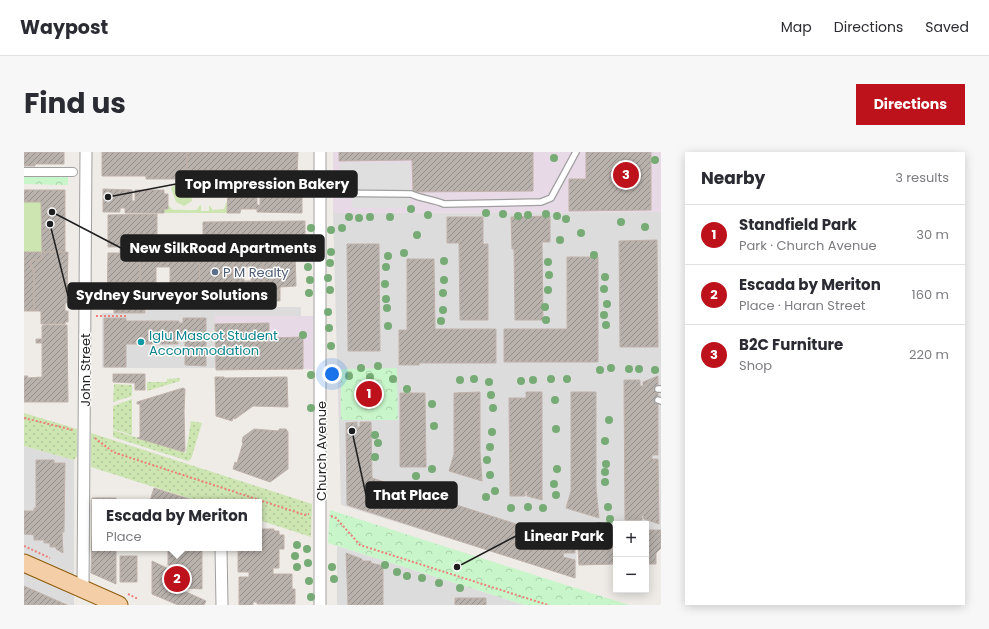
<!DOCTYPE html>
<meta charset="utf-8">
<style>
:root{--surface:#fff;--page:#f7f7f7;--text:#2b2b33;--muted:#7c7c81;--line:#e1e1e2;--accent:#bd121b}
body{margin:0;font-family:Poppins,sans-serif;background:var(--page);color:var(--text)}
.controls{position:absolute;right:12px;bottom:12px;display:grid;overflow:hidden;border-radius:0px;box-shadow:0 2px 10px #0003}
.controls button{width:36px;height:36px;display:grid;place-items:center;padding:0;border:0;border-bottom:1px solid var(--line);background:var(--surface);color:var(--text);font:20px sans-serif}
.you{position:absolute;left:308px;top:222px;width:14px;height:14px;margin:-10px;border:3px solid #fff;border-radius:50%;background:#1a73e8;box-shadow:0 0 0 6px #1a73e833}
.badge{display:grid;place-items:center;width:26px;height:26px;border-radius:50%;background:var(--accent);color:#fff;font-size:13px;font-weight:700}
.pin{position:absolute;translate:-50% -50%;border:2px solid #fff;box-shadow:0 1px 4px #0006}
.popup{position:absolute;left:68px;top:347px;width:170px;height:52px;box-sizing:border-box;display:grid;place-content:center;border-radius:0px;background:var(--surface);filter:drop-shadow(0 1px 3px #0005);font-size:13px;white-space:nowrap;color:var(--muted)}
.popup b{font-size:15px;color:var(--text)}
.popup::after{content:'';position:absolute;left:50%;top:100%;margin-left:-8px;border:8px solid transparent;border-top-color:var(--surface)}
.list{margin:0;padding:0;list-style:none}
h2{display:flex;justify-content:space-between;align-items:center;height:52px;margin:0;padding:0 16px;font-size:17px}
h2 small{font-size:13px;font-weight:400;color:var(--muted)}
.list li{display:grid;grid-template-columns:26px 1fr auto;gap:12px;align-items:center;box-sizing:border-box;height:60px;padding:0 16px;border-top:1px solid var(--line)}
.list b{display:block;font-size:15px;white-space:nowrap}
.list p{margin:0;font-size:13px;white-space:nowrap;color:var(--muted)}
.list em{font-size:13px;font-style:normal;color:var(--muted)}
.map{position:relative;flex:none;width:637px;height:453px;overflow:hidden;border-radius:0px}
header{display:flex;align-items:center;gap:24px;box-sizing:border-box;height:56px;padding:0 20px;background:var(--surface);border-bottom:1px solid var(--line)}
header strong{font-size:19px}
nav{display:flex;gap:22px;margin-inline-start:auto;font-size:14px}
.intro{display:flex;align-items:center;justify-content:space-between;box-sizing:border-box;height:96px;padding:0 24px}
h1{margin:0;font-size:28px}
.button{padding:10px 18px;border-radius:0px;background:var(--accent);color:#fff;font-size:14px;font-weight:700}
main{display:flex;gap:24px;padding:0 24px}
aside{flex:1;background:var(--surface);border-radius:0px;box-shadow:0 2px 10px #0003}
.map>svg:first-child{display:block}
</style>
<header>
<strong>Waypost</strong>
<nav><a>Map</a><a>Directions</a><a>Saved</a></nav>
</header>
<div class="intro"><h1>Find us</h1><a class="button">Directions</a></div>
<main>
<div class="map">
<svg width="637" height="453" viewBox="0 0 637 453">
<defs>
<pattern id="grass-dots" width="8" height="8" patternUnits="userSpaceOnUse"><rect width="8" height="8" fill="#cde5b1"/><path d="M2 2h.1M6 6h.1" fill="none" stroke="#b0c498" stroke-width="1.8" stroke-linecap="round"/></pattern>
<pattern id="park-crowns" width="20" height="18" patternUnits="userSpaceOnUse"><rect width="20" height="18" fill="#c8f5c9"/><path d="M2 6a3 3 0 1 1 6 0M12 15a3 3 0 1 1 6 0" fill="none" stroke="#abd2ac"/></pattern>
<pattern id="building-hatch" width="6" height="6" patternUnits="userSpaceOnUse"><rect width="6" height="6" fill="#b8b1ac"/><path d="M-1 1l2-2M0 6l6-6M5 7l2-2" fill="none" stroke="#958f8b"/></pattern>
</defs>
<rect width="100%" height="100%" fill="#efece7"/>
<path fill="#dddcdc" d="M 637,60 L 637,378 L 622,378 L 622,372 L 592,372 L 592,379 L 553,379 L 552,426 L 317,353 L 309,61 Z
M 122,155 L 277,155 L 277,164 L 191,164 L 191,216 L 78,216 L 78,161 L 122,161 Z
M 0,294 L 50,308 L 50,453 L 0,453 Z
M 313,394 L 501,453 L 313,453 Z"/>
<path fill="#e8d9e6" d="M 309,0 L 637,0 L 637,60 L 309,61 Z
M 191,164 L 289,164 L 289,217 L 191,216 Z"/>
<path fill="url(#grass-dots)" d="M 156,226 L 156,229 L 123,239 L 123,230 L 143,230 L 143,227 Z
M 90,232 L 108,233 L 108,244 L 89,250 Z
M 108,247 L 108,283 L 89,277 L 89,254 Z
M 0,261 L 53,277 L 53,304 L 50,308 L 0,294 Z
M 167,269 L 178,271 L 167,307 L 164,309 L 89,285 L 89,278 L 162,301 Z
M 67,281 L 288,352 L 287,385 L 235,368 L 235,350 L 177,350 L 67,315 Z"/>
<path fill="url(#park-crowns)" d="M 0,16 L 44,16 L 44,33 L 0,32 Z
M 373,216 L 374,268 L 317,268 L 317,217 Z
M 306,358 L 605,453 L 501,453 L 304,391 Z"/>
<path fill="#cde5b1" d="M 158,27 L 163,27 L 213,28 L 209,31 L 180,30 L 175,35 L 175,29 L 171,29 L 171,38 L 168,30 L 160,30 Z
M 154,31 L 166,36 L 168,49 L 160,54 L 152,50 L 147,36 Z
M 204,46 L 203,61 L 140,61 L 140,57 L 144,57 L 144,53 L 149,58 C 158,57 166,60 174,57 L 175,54 L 177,53 L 177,59 L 185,59 L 185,53 L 189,58 L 200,57 Z
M 0,50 L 17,50 L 18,100 L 0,100 Z"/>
<path fill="#dfdfdf" d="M 316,11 L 386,11 L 386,56 L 328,56 L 328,30 L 316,30 Z"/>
<path fill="url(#building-hatch)" stroke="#c0b2aa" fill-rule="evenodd" d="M 0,0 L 40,0 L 40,12 L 11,12 L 11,14 L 0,14 Z
M 78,0 L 163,0 L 163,27 L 122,27 L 122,24 L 78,24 Z
M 163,0 L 274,0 L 273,24 L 272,24 L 272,27 L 163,27 Z
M 315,0 L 509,0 L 509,39 L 389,40 L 388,8 L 315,9 Z
M 562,0 L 627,0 L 627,58 L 545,59 L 545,27 L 562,27 Z
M 79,37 L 108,38 L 108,49 L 111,49 L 111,38 L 140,38 L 140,42 L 144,42 L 144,57 L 140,57 L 140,61 L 101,61 L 101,56 L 96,56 L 96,60 L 79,60 Z
M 0,38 L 41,38 L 41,100 L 18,100 L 17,50 L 0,50 Z
M 204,39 L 233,40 L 233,53 L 236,53 L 236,40 L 278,40 L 278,61 L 233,60 L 233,57 L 217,57 L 216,61 L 203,61 Z
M 133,62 L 133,94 L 84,95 L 84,63 Z
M 526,64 L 526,90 L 518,90 L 519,168 L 491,168 L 490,97 L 488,97 L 487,65 Z
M 423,65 L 459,65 L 459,92 L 464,92 L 464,168 L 436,168 L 435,91 L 423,91 Z
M 281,69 L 281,93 L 179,94 L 179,70 Z
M 633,88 L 634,195 L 596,195 L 595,89 Z
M 323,92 L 355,92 L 356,199 L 324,199 Z
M 96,95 L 106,95 L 106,101 L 116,101 L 116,155 L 109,155 L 110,161 L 90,161 L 90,155 L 83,155 L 84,101 L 96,101 Z
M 106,95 L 182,95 L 182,100 L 175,100 L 176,141 L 179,141 L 179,149 L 121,149 L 121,161 L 110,161 L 109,155 L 116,155 L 116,101 L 106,101 ZM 132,115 L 146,115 L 146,138 L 132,138 Z
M 182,95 L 192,96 L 192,101 L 209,100 L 209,141 L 197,141 L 197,149 L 179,149 L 179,141 L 176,141 L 175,100 L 182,100 Z
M 246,95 L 246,100 L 239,100 L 239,135 L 241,135 L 241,142 L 256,142 L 256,149 L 197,149 L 197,141 L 209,141 L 209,100 L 192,101 L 192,96 ZM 220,115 L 227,115 L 227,129 L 220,129 Z
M 246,95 L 256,95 L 256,100 L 271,100 L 272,134 L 256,135 L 256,142 L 241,142 L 241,135 L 239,135 L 239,100 L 246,100 Z
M 0,100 L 17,100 L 17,108 L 7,108 L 7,117 L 10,117 L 10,159 L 0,159 Z
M 18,100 L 44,100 L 43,151 L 41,151 L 41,159 L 44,159 L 44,170 L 41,170 L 41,172 L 17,172 L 17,159 L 10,159 L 10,117 L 7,117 L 7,108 L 17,108 Z
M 543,105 L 574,105 L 574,210 L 480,210 L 480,177 L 543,177 Z
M 383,107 L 410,107 L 411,177 L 472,177 L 472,211 L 395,211 L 395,213 L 375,213 L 375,178 L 383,178 Z
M 80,166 L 102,166 L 102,169 L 155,169 L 155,171 L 159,171 L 159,166 L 182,166 L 182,214 L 161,213 L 161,188 L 154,188 L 154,192 L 102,192 L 102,215 L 80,215 Z
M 245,171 L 245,186 L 279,185 L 279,217 L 192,218 L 191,172 Z
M 20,173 L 43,173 L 44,250 L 0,250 L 0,224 L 4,224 L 3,226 L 18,225 L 18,191 L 12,191 L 12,187 L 18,187 L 18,174 Z
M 89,222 L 121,222 L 121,238 L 111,238 L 111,231 L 89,230 Z
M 634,224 L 634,303 L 628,303 L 628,307 L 634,307 L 635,372 L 620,367 L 619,363 L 618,363 L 618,368 L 601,368 L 600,228 L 616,228 L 616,234 L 619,234 L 619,230 Z
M 191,225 L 200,225 L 200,226 L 263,225 L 264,255 L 229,254 L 211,267 L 209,266 L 208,269 L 192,264 Z
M 159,236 L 161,237 L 160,260 L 161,298 L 160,300 L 113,286 L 116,285 L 116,252 L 113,252 L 113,250 Z
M 456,240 L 456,299 L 458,329 L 425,319 L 430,302 L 430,241 Z
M 502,240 L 518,240 L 518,348 L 503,344 L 503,339 L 501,339 L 501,344 L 486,344 L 485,246 L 502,246 Z
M 547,240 L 572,240 L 572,336 L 575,366 L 542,356 L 547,339 Z
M 376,241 L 401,241 L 402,315 L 376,315 Z
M 333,270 L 333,275 L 336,275 L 336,270 L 347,270 L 348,326 L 536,386 L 551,385 L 551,401 L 540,401 L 539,405 L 551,408 L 551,426 L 323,353 L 322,271 Z
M 230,277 L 255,279 L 255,277 L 262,277 L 264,280 L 264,317 L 246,330 L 209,317 L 211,310 L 213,311 L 219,291 L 218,290 L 219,285 Z
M 12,308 L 30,308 L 30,311 L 41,311 L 40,380 L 38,380 L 39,401 L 32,397 L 32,395 L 26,395 L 26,391 L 20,391 L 20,388 L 10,388 L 10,383 L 0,382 L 0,359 L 10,359 L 10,356 L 12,356 Z
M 130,336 L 168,348 L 167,350 L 126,349 Z
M 68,346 L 92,346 L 92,350 L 71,350 L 71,381 L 68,381 Z
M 235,377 L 250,377 L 250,379 L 255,379 L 255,383 L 260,383 L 260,397 L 255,397 L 255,416 L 249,416 L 249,422 L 268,422 L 268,437 L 271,437 L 271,452 L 233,452 L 233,450 L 229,450 L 229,453 L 215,453 L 215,425 L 225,425 L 225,420 L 214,420 L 214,398 L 218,398 L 218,396 L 235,396 Z
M 622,378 L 637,378 L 637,396 L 632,401 L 632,412 L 622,412 Z
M 553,379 L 592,379 L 592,412 L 555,413 Z
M 68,381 L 71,381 L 71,396 L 92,396 L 92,432 L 67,421 Z
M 144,396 L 178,396 L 178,437 L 161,436 L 160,439 L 182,449 L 180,453 L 154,453 L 128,442 L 128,409 L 147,418 L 147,416 L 159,416 L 158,413 L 144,413 Z
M 322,401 L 338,407 L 338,409 L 347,409 L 347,411 L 359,414 L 359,453 L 324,453 Z
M 96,404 L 113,404 L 113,430 L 96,430 Z
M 0,434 L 43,453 L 0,453 Z
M 431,446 L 462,446 L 462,453 L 431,453 Z"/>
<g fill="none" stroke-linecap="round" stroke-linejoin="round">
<defs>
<path id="service" d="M 296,41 L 387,42 C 398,47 408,47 420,52 L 517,50 L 527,46 L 552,0
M 634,237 L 637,237
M 634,248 L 637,249"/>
<path id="pedestrian" d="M 0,20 L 49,20"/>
<path id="minor" d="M 197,396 L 198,453
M 59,437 L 62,0
M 296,453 L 296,0"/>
<path id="primary" d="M 0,411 L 95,453"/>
</defs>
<use href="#service" stroke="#a0a0a0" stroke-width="8"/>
<use href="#pedestrian" stroke="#a0a0a0" stroke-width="10"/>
<use href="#minor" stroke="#a0a0a0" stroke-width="13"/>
<use href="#primary" stroke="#8e5c0d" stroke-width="19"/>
<path stroke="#ee7f79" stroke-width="2" stroke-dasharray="2 2" stroke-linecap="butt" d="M 72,164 L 102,164
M 0,266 L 49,278
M 71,286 L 89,300 L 281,363 L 285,362
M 307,364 L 312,366 L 336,393 L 524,453
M 0,394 L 26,406
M 104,442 L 114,447"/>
<use href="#service" stroke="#fff" stroke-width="5.5"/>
<use href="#pedestrian" stroke="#fff" stroke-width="8"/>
<use href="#minor" stroke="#fff" stroke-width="11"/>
<use href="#primary" stroke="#f4cea7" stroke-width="17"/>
</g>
<g fill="#77ab75">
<circle cx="530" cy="6" r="4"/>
<circle cx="631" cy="8" r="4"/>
<circle cx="283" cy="24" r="4"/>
<circle cx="387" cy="57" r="4"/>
<circle cx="462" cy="61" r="4"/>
<circle cx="479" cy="62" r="4"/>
<circle cx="522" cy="62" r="4"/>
<circle cx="404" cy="63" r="4"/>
<circle cx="504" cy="63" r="4"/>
<circle cx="494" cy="64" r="4"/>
<circle cx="533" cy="64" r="4"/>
<circle cx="325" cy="65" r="4"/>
<circle cx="346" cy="65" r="4"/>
<circle cx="366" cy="65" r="4"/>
<circle cx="335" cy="66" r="4"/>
<circle cx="542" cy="67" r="4"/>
<circle cx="597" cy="70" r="4"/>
<circle cx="621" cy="75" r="4"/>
<circle cx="287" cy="76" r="4"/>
<circle cx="318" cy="76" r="4"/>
<circle cx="307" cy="78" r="4"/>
<circle cx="557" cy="81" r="4"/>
<circle cx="393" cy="83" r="4"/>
<circle cx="536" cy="88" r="4"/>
<circle cx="307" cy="100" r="4"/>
<circle cx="380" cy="101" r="4"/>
<circle cx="286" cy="102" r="4"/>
<circle cx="570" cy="103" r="4"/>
<circle cx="364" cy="104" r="4"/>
<circle cx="420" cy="109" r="4"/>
<circle cx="524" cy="110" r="4"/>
<circle cx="306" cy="111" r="4"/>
<circle cx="284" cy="115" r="4"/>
<circle cx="362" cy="115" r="4"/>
<circle cx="525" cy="123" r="4"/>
<circle cx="581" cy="125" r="4"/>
<circle cx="304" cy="126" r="4"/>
<circle cx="286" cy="128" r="4"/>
<circle cx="420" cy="128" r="4"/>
<circle cx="361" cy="132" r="4"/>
<circle cx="580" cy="137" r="4"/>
<circle cx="306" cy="138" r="4"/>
<circle cx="524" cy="138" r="4"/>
<circle cx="285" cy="141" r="4"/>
<circle cx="419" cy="141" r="4"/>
<circle cx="362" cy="147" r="4"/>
<circle cx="583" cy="152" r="4"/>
<circle cx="521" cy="155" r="4"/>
<circle cx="363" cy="156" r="4"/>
<circle cx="419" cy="158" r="4"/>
<circle cx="304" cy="160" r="4"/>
<circle cx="580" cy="163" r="4"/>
<circle cx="522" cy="168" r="4"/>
<circle cx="417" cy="169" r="4"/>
<circle cx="582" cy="173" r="4"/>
<circle cx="364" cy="174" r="4"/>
<circle cx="305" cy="176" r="4"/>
<circle cx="279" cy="183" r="4"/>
<circle cx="307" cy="194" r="4"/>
<circle cx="354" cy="214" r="4"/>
<circle cx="337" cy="216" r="4"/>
<circle cx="587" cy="216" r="4"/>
<circle cx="605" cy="217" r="4"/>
<circle cx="615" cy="217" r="4"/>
<circle cx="576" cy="218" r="4"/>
<circle cx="631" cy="218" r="4"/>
<circle cx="287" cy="223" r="4"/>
<circle cx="325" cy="224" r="4"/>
<circle cx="346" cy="225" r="4"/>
<circle cx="369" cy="227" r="4"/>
<circle cx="450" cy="227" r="4"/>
<circle cx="527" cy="227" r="4"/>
<circle cx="543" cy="227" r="4"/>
<circle cx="436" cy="228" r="4"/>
<circle cx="509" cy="228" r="4"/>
<circle cx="497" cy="229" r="4"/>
<circle cx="465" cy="230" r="4"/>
<circle cx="383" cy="237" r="4"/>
<circle cx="467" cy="243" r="4"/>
<circle cx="531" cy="248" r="4"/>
<circle cx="408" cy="252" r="4"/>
<circle cx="287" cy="256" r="4"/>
<circle cx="469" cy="256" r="4"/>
<circle cx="585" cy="268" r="4"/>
<circle cx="410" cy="274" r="4"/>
<circle cx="532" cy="277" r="4"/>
<circle cx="468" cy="280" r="4"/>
<circle cx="351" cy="283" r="4"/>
<circle cx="581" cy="289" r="4"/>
<circle cx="354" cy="291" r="4"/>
<circle cx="466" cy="295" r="4"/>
<circle cx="351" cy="305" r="4"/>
<circle cx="463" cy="308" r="4"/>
<circle cx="582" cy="312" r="4"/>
<circle cx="408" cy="317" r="4"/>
<circle cx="533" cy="317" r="4"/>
<circle cx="581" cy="320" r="4"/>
<circle cx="466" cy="323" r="4"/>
<circle cx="392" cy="324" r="4"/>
<circle cx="581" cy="330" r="4"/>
<circle cx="530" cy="332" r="4"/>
<circle cx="471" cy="339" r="4"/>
<circle cx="532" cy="343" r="4"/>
<circle cx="462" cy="345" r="4"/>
<circle cx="504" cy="355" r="4"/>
<circle cx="584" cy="355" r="4"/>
<circle cx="487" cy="356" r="4"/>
<circle cx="519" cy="356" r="4"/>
<circle cx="586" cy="367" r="4"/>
<circle cx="575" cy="374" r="4"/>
<circle cx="544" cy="376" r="4"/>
<circle cx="273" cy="393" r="4"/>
<circle cx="283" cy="397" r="4"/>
<circle cx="271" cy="404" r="4"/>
<circle cx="284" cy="411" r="4"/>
<circle cx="361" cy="413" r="4"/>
<circle cx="273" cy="415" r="4"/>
<circle cx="308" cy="415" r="4"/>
<circle cx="373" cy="420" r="4"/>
<circle cx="383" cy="424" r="4"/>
<circle cx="398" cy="426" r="4"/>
<circle cx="310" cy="427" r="4"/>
<circle cx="285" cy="429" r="4"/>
<circle cx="415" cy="431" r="4"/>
<circle cx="436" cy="436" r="4"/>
<circle cx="287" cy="445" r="4"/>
</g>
<circle fill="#5c6f8a" stroke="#fff" stroke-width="1.5" cx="191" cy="120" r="4"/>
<circle fill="#0f9aa8" stroke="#fff" stroke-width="1.5" cx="117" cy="190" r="4"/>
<g text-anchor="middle" stroke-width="3" stroke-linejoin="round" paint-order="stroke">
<g font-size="13" fill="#4e5e75" stroke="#fff" text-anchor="start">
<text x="199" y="125">P M Realty</text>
</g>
<g font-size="13" fill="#0d838f" stroke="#fff" text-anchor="start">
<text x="125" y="188">Iglu Mascot Student<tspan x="125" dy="15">Accommodation</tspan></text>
</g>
<g font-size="13" fill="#1f1f1f" stroke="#fff">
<text transform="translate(61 218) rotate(-90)" y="5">John Street</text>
<text transform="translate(297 299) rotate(-90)" y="5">Church Avenue</text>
</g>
</g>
<path fill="none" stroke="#1f1f1f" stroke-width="1.5" d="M84 45L152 32M28 60L97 96M26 72L44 144M328 279L342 343M433 415L492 384"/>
<g fill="#1f1f1f" stroke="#fff" stroke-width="1.5">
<circle cx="84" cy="45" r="4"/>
<circle cx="28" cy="60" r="4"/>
<circle cx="26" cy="72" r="4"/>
<circle cx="328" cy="279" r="4"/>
<circle cx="433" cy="415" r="4"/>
</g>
<g fill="#1f1f1f" stroke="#1f1f1f" stroke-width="1.5">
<rect x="152" y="19" width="181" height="26" rx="4"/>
<rect x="97" y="83" width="203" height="26" rx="4"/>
<rect x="44" y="131" width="208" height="26" rx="4"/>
<rect x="342" y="330" width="91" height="26" rx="4"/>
<rect x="492" y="371" width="96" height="26" rx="4"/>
</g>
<g font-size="14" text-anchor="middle" font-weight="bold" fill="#fff">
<text x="243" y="37">Top Impression Bakery</text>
<text x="199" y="101">New SilkRoad Apartments</text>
<text x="148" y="148">Sydney Surveyor Solutions</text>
<text x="387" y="348">That Place</text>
<text x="540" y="389">Linear Park</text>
</g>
</svg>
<div class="controls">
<button>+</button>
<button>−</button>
</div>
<div class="you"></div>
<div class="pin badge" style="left:345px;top:242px">1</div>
<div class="pin badge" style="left:153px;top:427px">2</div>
<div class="popup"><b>Escada by Meriton</b>Place</div>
<div class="pin badge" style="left:602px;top:23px">3</div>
</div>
<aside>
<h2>Nearby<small>3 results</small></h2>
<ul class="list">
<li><span class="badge">1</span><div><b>Standfield Park</b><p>Park · Church Avenue</p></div><em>30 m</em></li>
<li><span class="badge">2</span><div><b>Escada by Meriton</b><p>Place · Haran Street</p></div><em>160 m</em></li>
<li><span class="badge">3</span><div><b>B2C Furniture</b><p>Shop</p></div><em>220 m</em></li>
</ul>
</aside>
</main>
